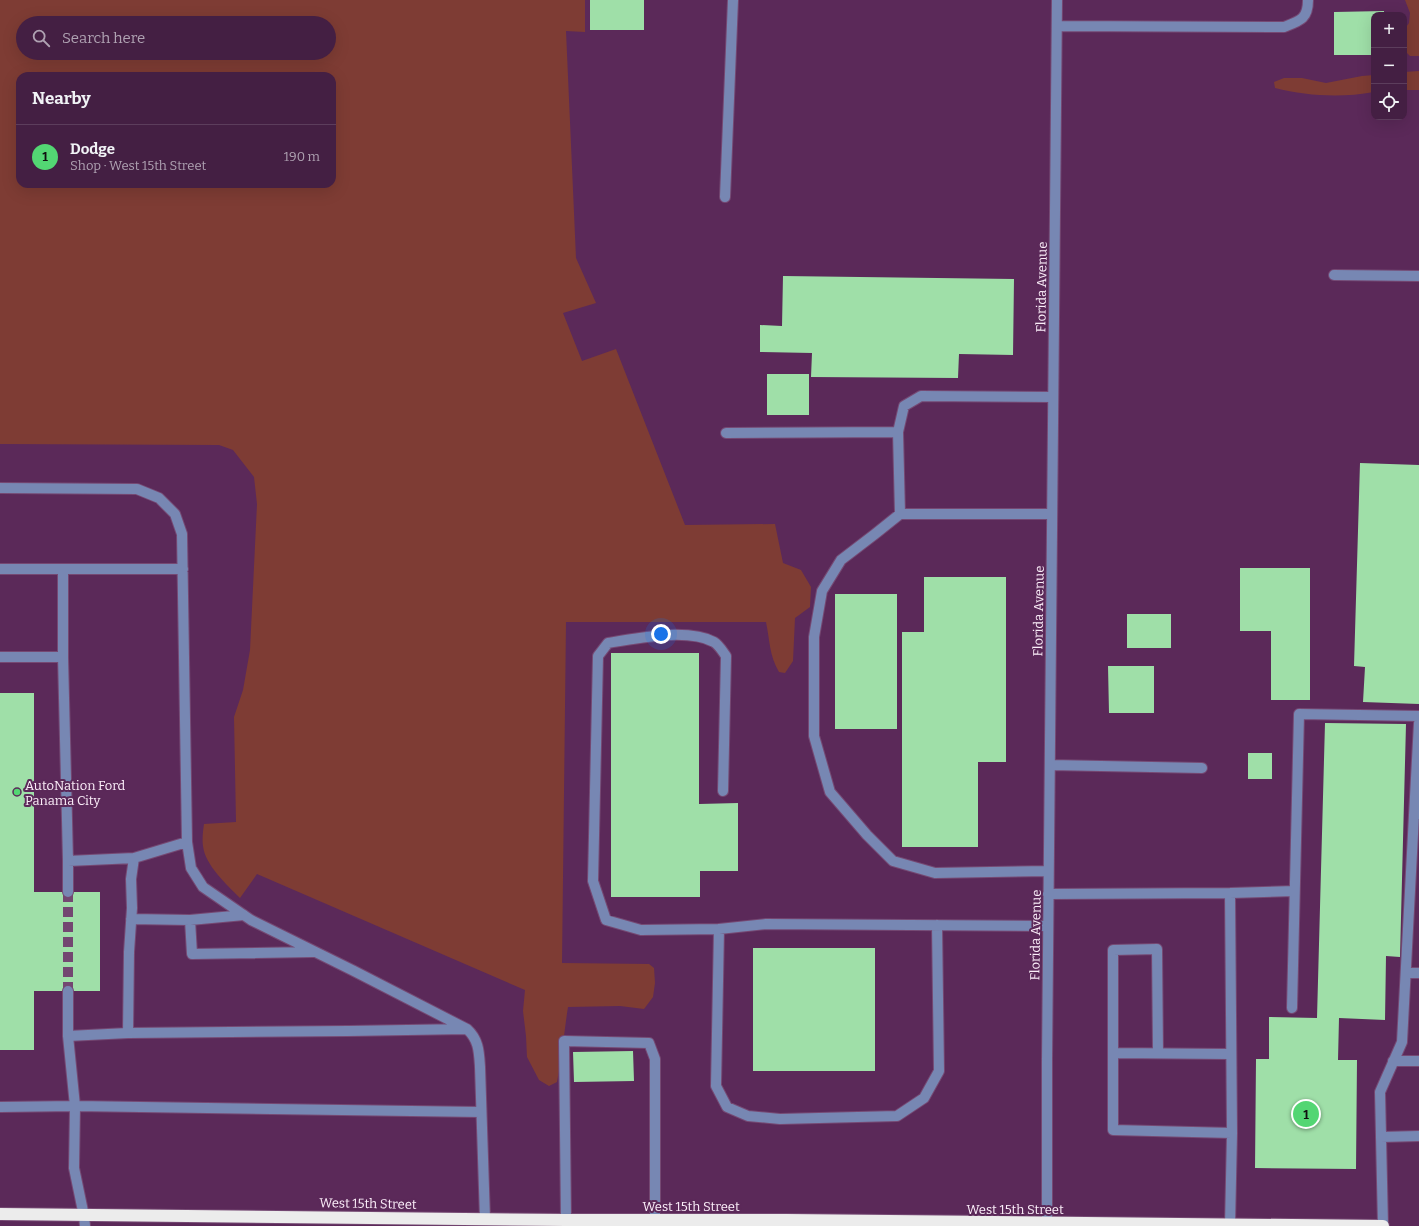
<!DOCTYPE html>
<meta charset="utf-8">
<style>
:root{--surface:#441f43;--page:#4b274a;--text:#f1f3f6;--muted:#afa2b2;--line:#5c3d5c;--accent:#53d673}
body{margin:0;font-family:Bitter,serif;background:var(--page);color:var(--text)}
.controls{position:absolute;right:12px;top:12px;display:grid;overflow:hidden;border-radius:8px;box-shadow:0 4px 16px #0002}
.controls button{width:36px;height:36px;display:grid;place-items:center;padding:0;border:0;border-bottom:1px solid var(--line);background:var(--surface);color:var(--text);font:20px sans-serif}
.you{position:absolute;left:661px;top:634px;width:14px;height:14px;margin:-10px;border:3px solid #fff;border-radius:50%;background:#1a73e8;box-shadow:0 0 0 6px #1a73e833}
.badge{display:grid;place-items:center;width:26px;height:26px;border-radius:50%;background:var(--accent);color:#111;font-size:13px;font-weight:700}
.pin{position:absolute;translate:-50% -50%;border:2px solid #fff;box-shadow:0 1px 4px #0006}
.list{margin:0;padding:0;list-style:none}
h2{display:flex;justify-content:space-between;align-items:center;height:52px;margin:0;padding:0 16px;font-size:17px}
h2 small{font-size:13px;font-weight:400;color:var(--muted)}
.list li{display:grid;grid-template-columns:26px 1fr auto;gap:12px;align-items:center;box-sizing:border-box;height:64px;padding:0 16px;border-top:1px solid var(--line)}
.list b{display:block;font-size:15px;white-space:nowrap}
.list p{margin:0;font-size:13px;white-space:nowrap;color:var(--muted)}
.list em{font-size:13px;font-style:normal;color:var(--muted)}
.icon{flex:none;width:22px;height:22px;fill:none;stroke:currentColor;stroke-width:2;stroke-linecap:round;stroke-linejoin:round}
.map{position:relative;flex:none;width:1419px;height:1226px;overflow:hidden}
.search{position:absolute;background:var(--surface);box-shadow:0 4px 16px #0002;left:16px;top:16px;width:320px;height:44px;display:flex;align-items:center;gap:10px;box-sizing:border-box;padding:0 14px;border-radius:22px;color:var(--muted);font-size:15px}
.panel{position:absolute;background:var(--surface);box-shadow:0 4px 16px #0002;left:16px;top:72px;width:320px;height:116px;border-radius:12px}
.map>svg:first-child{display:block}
</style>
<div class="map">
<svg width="1419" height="1226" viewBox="0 0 1419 1226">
<rect width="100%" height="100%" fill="#5b2959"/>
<path fill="#7e3c34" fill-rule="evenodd" d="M 0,0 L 585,0 L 585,32 L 566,31 L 576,258 L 596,303 L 563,313 L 582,361 L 616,349 L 685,525 L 775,524 L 783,563 L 801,570 L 811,587 L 810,607 L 795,618 L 793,661 L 785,673 L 779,672 C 769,655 770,641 766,622 L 566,622 L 562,963 L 649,964 L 654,968 L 655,983 L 653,997 L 644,1009 L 620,1006 L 568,1007 C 564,1032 562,1058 557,1082 L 549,1086 L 539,1080 L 527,1057 L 526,1036 L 523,1011 L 525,990 L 257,874 L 240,898 C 227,885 205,865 203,846 C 202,839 203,831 204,824 L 236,822 L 234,717 L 243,690 L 250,650 L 257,504 L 254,477 L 233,450 L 219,445 L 0,444 ZM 23,23 L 329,23 L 329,53 L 23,53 ZM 20,76 L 332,76 L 332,184 L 20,184 Z
M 1405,0 L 1419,0 L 1419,56 L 1410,56 L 1404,50 L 1404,30 L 1409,23 L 1410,13 Z
M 1419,71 L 1419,90 L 1404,90 L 1404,72 Z
M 1374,75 L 1374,92 C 1341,98 1307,96 1275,88 L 1274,82 L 1284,78 L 1302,78 L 1326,83 L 1362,76 Z"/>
<path fill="#9fdfa8" d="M 590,0 L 644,0 L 644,30 L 590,30 Z
M 1384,11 L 1384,15 L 1374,15 L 1374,55 L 1334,55 L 1334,12 Z
M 783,276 L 1014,279 L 1013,355 L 959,354 L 958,378 L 811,377 L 812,353 L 760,352 L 760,325 L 782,326 Z
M 767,374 L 809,374 L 809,415 L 767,415 Z
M 1360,463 L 1419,465 L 1419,704 L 1363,702 L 1365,667 L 1354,666 Z
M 1240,568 L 1310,568 L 1310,700 L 1271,700 L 1271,631 L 1240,631 Z
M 924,577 L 1006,577 L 1006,762 L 978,762 L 978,847 L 902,847 L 902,632 L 924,632 Z
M 835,594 L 897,594 L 897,729 L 835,729 Z
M 1127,614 L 1171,614 L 1171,648 L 1127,648 Z
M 611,653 L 699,653 L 699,804 L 738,803 L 738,871 L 700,871 L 700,897 L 611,897 Z
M 1108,666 L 1154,666 L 1154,713 L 1109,713 Z
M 0,693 L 34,693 L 34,892 L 100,892 L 100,991 L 34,991 L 34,1050 L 0,1050 Z
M 1325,723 L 1406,724 L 1400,957 L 1386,956 L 1385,1020 L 1339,1018 L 1338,1060 L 1357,1060 L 1356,1169 L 1255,1168 L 1256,1059 L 1269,1059 L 1269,1017 L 1317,1018 Z
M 1248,753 L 1272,753 L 1272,779 L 1248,779 Z
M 753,948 L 875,948 L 875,1071 L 753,1071 Z
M 633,1051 L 634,1081 L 574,1082 L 573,1052 Z"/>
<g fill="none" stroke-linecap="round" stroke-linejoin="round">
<path stroke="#734771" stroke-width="10" stroke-dasharray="10 5" stroke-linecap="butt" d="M 68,892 L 68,991"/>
<defs>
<path id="minor" d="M 1057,26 L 1284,27 C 1300,21 1308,19 1308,0
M 725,197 L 733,0
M 1334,275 L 1419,276
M 726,433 L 898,432
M 0,488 L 137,489 L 159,498 L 175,514 L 182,534 L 187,842 L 191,868 L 203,887 L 251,920 L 354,971 L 467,1029 C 479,1040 479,1052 480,1067 L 485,1219
M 900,514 L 898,432 L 904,406 L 921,396 L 1053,397
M 0,569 L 183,569
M 0,657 L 63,657 L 63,569
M 63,657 L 68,861 L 134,858 L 187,842
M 1050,765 L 1202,768
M 1414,815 L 1419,723
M 68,861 L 68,892
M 1048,871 L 935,873 L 893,861 L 867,835 L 830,792 L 814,736 L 814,637 L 822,591 L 841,560 L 875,534 L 900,514 L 1052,514
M 1230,893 L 1232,1133 L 1230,1225
M 1048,894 L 1230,893 L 1294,891
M 244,915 L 190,920 L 192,954 L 313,952
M 131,919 L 190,920
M 937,925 L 939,1071 L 924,1098 L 897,1116 L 780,1119 L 748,1116 L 727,1107 L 716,1086 L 719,929 L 766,924 L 1048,926
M 719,929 L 641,930 L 606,920 L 593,881 L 598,656 L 608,643 C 637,638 688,628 714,642 C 719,645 723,652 726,656 L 723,791
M 1406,973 L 1419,973
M 68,991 L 68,1036 L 75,1106 L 74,1168 L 84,1216 L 85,1226
M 1292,1008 L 1299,714 L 1419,716
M 128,1033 L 129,952 L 132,908 L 131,879 L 134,858
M 68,1036 L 128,1033 L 348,1031 L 466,1029
M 1113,1053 L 1230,1054
M 1158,1053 L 1157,949 L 1113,950 L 1113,1130 L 1232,1133
M 1393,1061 L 1419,1061
M 0,1107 L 75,1106 L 481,1112
M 1381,1137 L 1419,1136
M 566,1220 L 564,1041 L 649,1043 L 655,1059 L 655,1220
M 1047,1223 L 1047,1061 L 1057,0
M 1383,1226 L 1380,1092 L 1402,1042 L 1414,815 L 1419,814"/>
<path id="highway" d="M 0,1214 L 566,1220 L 787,1220 L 1383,1226"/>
</defs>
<use href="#minor" stroke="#754973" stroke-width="12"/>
<use href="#highway" stroke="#754973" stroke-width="14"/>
<use href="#minor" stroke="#7787b3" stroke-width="10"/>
<use href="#highway" stroke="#ececec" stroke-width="12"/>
</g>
<circle fill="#53d673" stroke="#5b2959" stroke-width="1.5" cx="17" cy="792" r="4"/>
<g text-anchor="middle" stroke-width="4" stroke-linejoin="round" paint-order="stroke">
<g font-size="13" fill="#fceffa" stroke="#5b2959">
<text transform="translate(1041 287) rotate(-89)" y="5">Florida Avenue</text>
<text transform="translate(1038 611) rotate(-89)" y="5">Florida Avenue</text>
<text transform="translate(1035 935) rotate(-89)" y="5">Florida Avenue</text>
<text transform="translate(368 1203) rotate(1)" y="5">West 15th Street</text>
<text x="691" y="1211">West 15th Street</text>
<text x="1015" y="1214">West 15th Street</text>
</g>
<g font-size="13" fill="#fceffa" stroke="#5b2959" text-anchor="start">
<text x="25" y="790">AutoNation Ford<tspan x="25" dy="15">Panama City</tspan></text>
</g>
</g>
</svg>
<div class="controls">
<button>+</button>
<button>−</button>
<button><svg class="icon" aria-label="locate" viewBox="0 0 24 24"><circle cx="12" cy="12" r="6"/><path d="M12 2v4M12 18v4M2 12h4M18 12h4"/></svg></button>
</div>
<div class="you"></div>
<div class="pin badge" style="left:1306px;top:1114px">1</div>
<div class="search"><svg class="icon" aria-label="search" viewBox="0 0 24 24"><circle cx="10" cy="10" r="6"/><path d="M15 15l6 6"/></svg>Search here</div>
<section class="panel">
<h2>Nearby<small></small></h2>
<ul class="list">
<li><span class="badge">1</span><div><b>Dodge</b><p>Shop · West 15th Street</p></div><em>190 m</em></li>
</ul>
</section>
</div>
